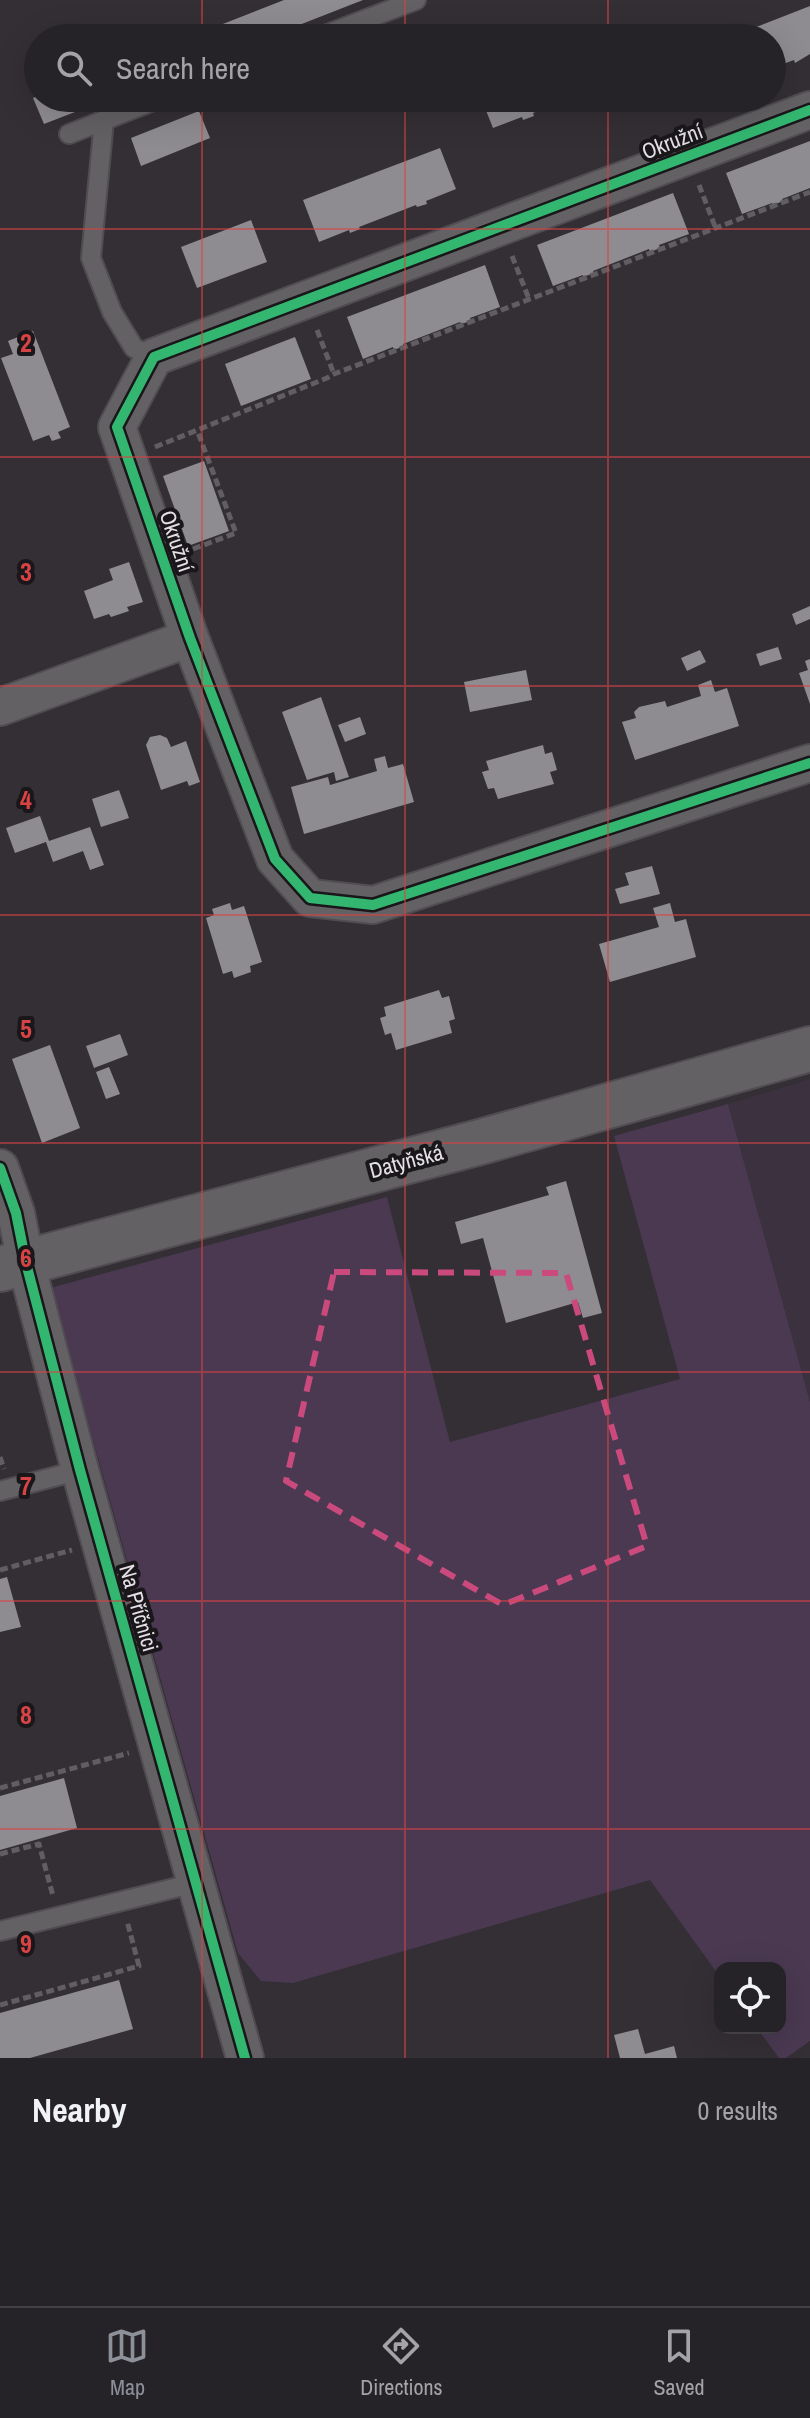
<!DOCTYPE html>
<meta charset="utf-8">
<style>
:root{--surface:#262328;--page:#322f34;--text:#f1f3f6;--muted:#a4a4a8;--line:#424045;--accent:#8c9099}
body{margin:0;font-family:"Archivo Narrow",sans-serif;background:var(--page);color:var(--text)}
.controls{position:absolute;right:24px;bottom:24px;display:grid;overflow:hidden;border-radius:16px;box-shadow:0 8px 32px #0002}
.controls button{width:72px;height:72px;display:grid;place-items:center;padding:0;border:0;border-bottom:2px solid var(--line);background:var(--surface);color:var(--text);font:40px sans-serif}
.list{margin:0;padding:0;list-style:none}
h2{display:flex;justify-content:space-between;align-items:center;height:104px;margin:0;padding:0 32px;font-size:34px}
h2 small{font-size:26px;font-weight:400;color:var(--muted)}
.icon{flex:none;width:44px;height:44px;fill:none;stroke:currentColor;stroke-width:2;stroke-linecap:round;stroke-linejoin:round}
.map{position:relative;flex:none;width:810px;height:2058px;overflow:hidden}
.search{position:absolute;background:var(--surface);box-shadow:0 8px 32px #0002;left:24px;right:24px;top:24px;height:88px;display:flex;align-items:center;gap:20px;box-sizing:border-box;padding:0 28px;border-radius:44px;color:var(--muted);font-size:30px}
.sheet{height:248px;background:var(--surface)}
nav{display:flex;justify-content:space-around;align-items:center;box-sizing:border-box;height:112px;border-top:2px solid var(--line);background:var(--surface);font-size:22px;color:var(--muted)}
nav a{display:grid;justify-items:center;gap:4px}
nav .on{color:var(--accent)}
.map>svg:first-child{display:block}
</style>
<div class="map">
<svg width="810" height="2058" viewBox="0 0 810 2058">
<rect width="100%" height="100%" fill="#332f35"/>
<path fill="#3b313f" d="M 810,1079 L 810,1402 L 728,1104 Z"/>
<path fill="#4a3951" d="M 728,1104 L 810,1402 L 810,2041 L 786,2058 L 779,2058 L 757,2028 L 780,2028 L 780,1968 L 720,1968 L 720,1977 L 650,1880 L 293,1983 L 261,1981 L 238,1953 L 50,1288 L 387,1197 L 450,1442 L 680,1379 L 614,1136 Z"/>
<path fill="#8f8c91" d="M 284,0 L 363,0 L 266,38 L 187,38 Z
M 810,6 L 810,54 L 795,63 L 794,60 L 772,68 L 772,38 L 728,38 Z
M 38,96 L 38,98 L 111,98 L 44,124 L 33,98 Z
M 481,98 L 572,98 L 533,113 L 534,116 L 523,120 L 522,117 L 493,128 Z
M 199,111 L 210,138 L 141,166 L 131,138 Z
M 810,141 L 810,188 L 782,199 L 783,201 L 773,205 L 772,203 L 742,214 L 726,173 Z
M 440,148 L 456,189 L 426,201 L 427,204 L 417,207 L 416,205 L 359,227 L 360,229 L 350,233 L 349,230 L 319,242 L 303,200 Z
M 673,193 L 689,234 L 659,245 L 660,248 L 650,252 L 649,249 L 593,271 L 594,273 L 583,277 L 583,275 L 553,286 L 537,245 Z
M 251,220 L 267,262 L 197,288 L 181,247 Z
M 485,265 L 500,307 L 470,318 L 471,321 L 461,324 L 460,322 L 403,344 L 404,346 L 394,350 L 393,347 L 363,359 L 347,317 Z
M 33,331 L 70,427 L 58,432 L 61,438 L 52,441 L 49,435 L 33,441 L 1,358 L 13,354 L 8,341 Z
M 295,337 L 311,379 L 241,406 L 225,364 Z
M 204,461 L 229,531 L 188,546 L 163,476 Z
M 129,562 L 143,602 L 127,607 L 129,611 L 111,617 L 109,614 L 94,619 L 84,591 L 113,580 L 109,569 Z
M 810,606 L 810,619 L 796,625 L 792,614 Z
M 778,647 L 782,659 L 760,666 L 756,654 Z
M 700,650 L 706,662 L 687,671 L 681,658 Z
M 810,659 L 810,704 L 799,673 L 808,670 L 805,661 Z
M 526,670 L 532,700 L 470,712 L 464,682 Z
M 711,680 L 715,692 L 727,688 L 739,726 L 635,760 L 622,722 L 636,718 L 634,712 L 639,707 L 665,701 L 667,707 L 701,696 L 698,685 Z
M 321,697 L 349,777 L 336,781 L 334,772 L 307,780 L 282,712 Z
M 360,717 L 366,734 L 345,742 L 338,725 Z
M 160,735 L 167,738 L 171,747 L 186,741 L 200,782 L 189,786 L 187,781 L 161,790 L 146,745 L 150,737 Z
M 543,745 L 545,754 L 552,752 L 557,770 L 550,772 L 554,784 L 498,799 L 494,788 L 488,789 L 482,772 L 489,770 L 486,761 Z
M 385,756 L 388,768 L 403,764 L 414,802 L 304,834 L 291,787 L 328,777 L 330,785 L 377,771 L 374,759 Z
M 119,790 L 129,818 L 101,827 L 92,799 Z
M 40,816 L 49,841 L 90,827 L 104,865 L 90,870 L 83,851 L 53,862 L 46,842 L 15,853 L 6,828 Z
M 652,866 L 660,894 L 620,904 L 615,889 L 629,885 L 625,873 Z
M 230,903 L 232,910 L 244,906 L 262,962 L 250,966 L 251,972 L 234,978 L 232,971 L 223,974 L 206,918 L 214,915 L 212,909 Z
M 670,903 L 675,922 L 686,919 L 696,957 L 610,982 L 599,944 L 659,927 L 653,908 Z
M 439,990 L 442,998 L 449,996 L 455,1019 L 449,1021 L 452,1033 L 396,1050 L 391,1033 L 385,1035 L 380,1018 L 386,1016 L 384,1007 Z
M 120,1034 L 128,1055 L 94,1068 L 86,1046 Z
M 50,1045 L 80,1128 L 42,1143 L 12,1059 Z
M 109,1067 L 120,1094 L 106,1099 L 96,1072 Z
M 566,1181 L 602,1313 L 583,1318 L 578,1302 L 506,1323 L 483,1238 L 461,1244 L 455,1222 L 549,1195 L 546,1187 Z
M 7,1577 L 21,1627 L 0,1632 L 0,1579 Z
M 64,1778 L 77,1828 L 0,1850 L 0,1796 Z
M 119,1980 L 133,2029 L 30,2058 L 0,2058 L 0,2013 Z
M 638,2029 L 645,2054 L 674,2046 L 677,2058 L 620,2058 L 614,2035 Z"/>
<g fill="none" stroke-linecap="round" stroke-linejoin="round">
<defs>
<path id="service" d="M 317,38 L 416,0
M 104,120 L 91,258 L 112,312 L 134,348 L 154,357
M 69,134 L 161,98
M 0,1491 L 80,1470
M 0,1931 L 195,1883"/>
<path id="minor" d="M 810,110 L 154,357 L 117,427 L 190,638 L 275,859 L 310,898 L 373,905 L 810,763
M 0,707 L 190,638
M 0,1168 L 16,1213 L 26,1263 L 80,1470 L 245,2058"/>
<path id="secondary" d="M 0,1269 L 480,1142 L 810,1049"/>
</defs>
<use href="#service" stroke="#504c51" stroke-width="22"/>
<use href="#minor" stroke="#504c51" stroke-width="40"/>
<use href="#secondary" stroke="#504c51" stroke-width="48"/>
<path stroke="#615e62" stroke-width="5" stroke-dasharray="8 4" stroke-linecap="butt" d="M 699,185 L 716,229
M 512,256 L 529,299
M 317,330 L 334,374
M 155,447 L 327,378 L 334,374 L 810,192
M 193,549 L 236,533 L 197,430
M 0,1457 L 4,1469
M 0,1570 L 72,1550
M 0,1788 L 129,1753
M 0,1854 L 39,1844 L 53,1896
M 0,2005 L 139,1966 L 127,1921"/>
<use href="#service" stroke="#646165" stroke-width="18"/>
<use href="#minor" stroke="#646165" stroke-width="36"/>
<use href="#secondary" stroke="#646165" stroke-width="44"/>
<defs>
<path id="cycleway" d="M 810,110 L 154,357 L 117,427 L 190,638 L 275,859 L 310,898 L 373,905 L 810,763
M 0,1168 L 16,1213 L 26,1263 L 80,1470 L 245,2058"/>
</defs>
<use href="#cycleway" stroke="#1a171b" stroke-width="15"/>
<use href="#cycleway" stroke="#33b770" stroke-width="10"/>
</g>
<path fill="none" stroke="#cb4a7e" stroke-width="6" stroke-dasharray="16 10" stroke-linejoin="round" d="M 334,1272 L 566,1273 L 647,1546 L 503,1605 L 286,1481 Z"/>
<path fill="none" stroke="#d84445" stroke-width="2" stroke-opacity="0.55" d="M 202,0 L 202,38M 405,0 L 405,38M 608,0 L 608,38M 202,98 L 202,2058M 405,98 L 405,2058M 608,98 L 608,2058M 0,229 L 810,229M 0,457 L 810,457M 0,686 L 810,686M 0,915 L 810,915M 0,1143 L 810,1143M 0,1372 L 810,1372M 0,1601 L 810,1601M 0,1829 L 810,1829"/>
<g text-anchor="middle" stroke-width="8" stroke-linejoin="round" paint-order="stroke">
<g font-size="22" fill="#e5e0e7" stroke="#1a171b">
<text transform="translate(672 141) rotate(-21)" y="8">Okružní</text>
<text transform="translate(177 541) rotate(71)" y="8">Okružní</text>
<text transform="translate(406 1161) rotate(-15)" y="8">Datyňská</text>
<text transform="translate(139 1608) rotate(74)" y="8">Na Příčnici</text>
</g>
</g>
<g font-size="26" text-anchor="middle" font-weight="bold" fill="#d84445" stroke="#1a171b" stroke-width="8" stroke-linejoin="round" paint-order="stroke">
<text x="26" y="352">2</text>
<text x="26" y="581">3</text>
<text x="26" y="809">4</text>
<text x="26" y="1038">5</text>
<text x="26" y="1267">6</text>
<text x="26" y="1495">7</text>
<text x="26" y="1724">8</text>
<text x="26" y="1953">9</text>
</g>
</svg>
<div class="controls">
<button><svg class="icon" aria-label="locate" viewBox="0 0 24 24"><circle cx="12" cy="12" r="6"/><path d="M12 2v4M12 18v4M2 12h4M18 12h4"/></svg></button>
</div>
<div class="search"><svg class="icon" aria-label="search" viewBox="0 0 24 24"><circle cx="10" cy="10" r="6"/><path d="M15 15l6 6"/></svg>Search here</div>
</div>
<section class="sheet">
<h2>Nearby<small>0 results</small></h2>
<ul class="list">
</ul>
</section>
<nav>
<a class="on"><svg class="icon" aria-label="map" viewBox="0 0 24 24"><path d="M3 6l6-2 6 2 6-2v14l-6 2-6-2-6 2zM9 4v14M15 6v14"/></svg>Map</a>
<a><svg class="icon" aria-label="directions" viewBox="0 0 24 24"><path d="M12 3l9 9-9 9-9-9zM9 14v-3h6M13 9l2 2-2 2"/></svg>Directions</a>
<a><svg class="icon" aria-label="saved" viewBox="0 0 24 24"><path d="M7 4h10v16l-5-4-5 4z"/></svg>Saved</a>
</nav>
